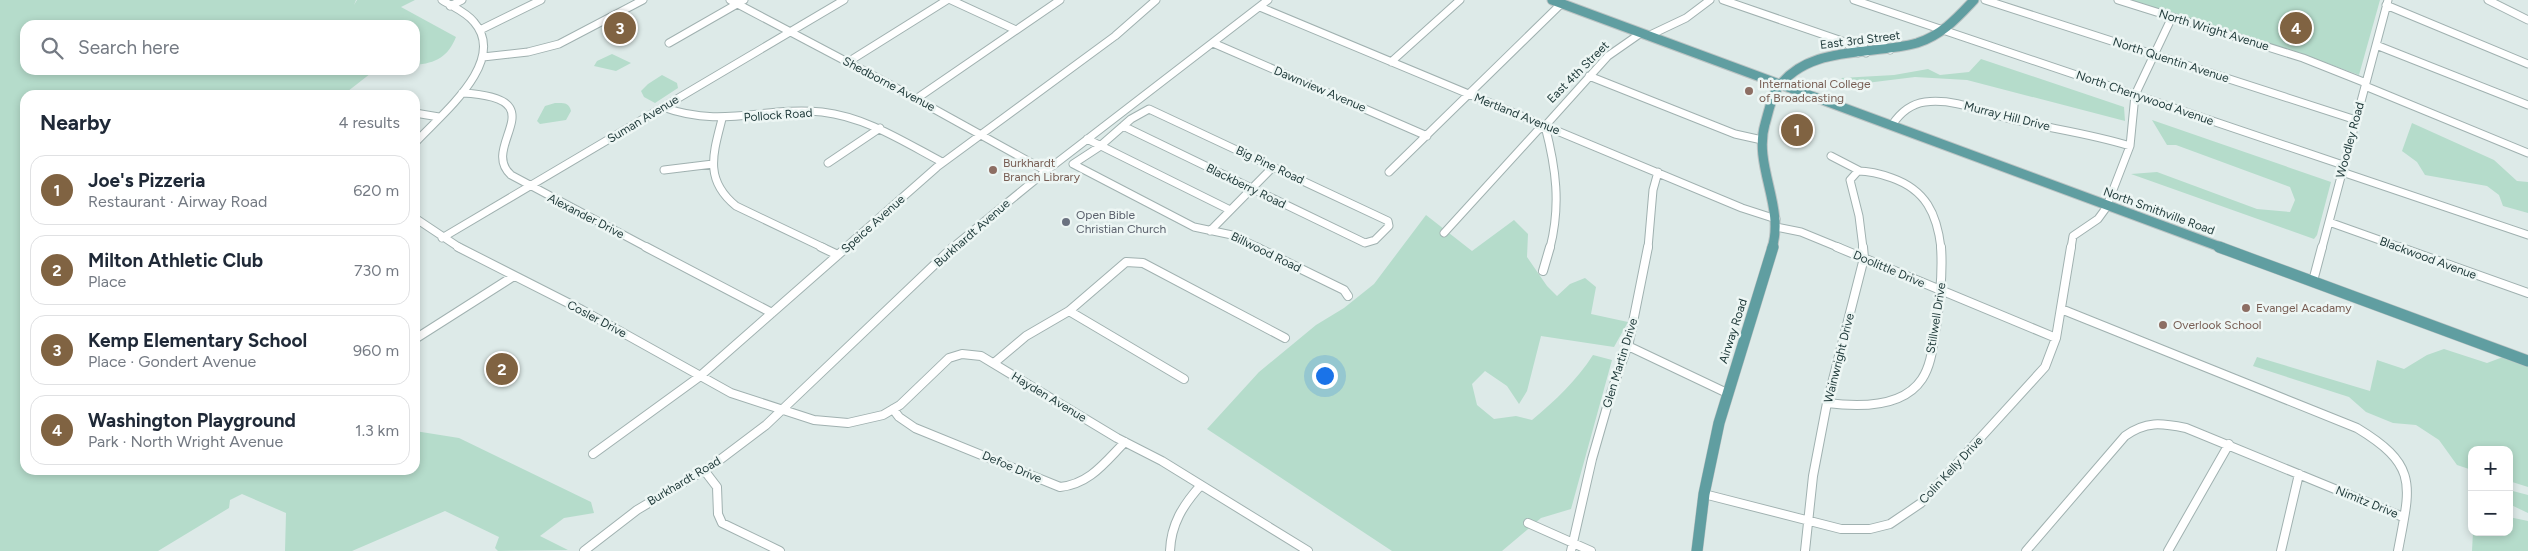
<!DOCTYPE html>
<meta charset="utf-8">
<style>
:root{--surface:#fff;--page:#f6f6f7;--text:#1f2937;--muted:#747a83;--line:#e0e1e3;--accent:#806342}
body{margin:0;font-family:Figtree,sans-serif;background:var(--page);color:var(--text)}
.controls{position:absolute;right:15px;bottom:15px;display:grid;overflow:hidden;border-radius:10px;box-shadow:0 2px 8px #0003}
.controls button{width:45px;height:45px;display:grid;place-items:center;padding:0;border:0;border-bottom:1px solid var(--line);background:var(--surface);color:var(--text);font:25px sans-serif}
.you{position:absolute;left:1324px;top:375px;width:18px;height:18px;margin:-12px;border:4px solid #fff;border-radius:50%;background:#1a73e8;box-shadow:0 0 0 8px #1a73e833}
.badge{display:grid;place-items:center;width:32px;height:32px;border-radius:50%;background:var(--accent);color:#fff;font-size:16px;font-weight:700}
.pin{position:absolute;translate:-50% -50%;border:2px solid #fff;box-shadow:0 1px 5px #0006}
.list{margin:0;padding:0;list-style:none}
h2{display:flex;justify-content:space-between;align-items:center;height:65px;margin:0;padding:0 20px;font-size:21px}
h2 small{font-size:16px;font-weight:400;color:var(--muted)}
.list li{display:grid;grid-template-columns:32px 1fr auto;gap:15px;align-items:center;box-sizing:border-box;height:70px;margin:0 10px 10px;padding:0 10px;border:1px solid var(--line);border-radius:15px}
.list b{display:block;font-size:19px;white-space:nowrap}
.list p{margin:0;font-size:16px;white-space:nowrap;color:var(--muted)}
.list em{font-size:16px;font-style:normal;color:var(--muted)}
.icon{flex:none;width:28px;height:28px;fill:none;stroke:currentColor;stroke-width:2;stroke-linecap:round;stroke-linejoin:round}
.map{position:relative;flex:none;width:2528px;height:551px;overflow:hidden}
.search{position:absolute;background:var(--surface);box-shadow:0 2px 8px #0003;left:20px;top:20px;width:400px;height:55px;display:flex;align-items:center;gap:12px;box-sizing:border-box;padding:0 18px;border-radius:15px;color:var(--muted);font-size:19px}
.panel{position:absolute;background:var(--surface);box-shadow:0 2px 8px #0003;left:20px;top:90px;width:400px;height:385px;border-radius:15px}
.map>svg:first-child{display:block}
</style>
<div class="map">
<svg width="2528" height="551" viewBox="0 0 2528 551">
<rect width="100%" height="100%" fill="#ddeae8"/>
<path fill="#b5dccb" d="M 0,0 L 356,0 L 354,5 L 357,0 L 415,0 L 401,7 L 456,37 C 448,57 436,63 415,65 L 415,25 L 25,25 L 25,70 L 375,70 L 343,95 L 25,95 L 25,470 L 415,470 L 415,431 L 459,438 L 591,502 L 594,513 L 564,518 L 540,536 L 568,550 L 498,551 L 495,548 L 499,537 L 445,511 L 352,551 L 285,551 L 286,513 L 242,494 L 230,500 L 229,508 L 158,551 L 0,551 Z
M 2129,0 L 2380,0 L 2359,75 L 2297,52 Z
M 612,54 L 631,63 L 616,71 L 594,66 L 597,61 Z
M 1981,59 L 2124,107 L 2125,121 L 1967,80 L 1915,77 L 1850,85 L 1841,78 L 1894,75 L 1928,69 L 1940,75 L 1969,72 Z
M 662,75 L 677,83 L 678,88 L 655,103 L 644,97 L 641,91 L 648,84 Z
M 555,103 C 563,103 569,102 571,111 L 566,120 L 540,124 L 537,121 L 545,106 Z
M 2152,120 L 2331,182 L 2317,235 L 2314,239 L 2131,174 L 2157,172 L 2257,209 L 2290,212 L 2295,200 L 2290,187 L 2176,145 L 2167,145 Z
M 2412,123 L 2494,160 L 2517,181 L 2528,182 L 2528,213 L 2503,206 L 2499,195 L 2487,186 L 2425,175 L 2417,162 L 2402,151 Z
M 1426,215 L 1472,251 L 1514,220 L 1528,234 L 1527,257 L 1547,286 L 1557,296 L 1570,284 L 1585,278 L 1596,287 L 1591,314 L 1628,322 L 1614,347 L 1541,336 L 1527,391 L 1519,404 L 1507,386 L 1485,371 L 1472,384 L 1477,405 L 1494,419 L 1516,416 L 1532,420 C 1555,401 1577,380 1593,355 L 1612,360 L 1571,509 L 1541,518 L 1502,551 L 1392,551 L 1207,429 L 1259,372 L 1316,325 L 1344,308 L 1374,284 Z
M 2444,349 L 2487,363 L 2503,357 L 2528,365 L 2528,487 L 2509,481 L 2509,450 L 2472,450 L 2472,470 L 2457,465 L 2439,440 L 2416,425 L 2393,423 L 2366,412 L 2349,397 L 2253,366 L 2257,357 L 2370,391 L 2377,360 L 2404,369 L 2427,355 Z
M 2509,490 L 2528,495 L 2528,513 L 2509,504 Z
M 2509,517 L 2528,521 L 2528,551 L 2472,551 L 2473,532 L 2509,532 Z"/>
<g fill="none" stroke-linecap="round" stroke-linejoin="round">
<defs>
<path id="minor-far1" d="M 730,0 L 889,84 L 1046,171
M 951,0 L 1016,30
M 1723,0 L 1845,42 L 1858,53
M 1854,0 L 2343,165
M 1985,0 L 2356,120
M 2118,0 L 2303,58 L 2366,83
M 2488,0 L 2528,20
M 2386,5 L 2528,64
M 450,6 L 462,0
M 1260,7 L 1742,208 L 1776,219
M 480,30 L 541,0
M 1648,36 L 1686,18 L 1710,0
M 669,43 L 744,0
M 1213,43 L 1427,136
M 2376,45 L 2528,105
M 1866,53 L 1862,43 C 1873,38 1881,43 1890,50
M 483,57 L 528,52 L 559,44 L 643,0
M 848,62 L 947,0
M 1391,62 L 1460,0
M 1589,76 L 1735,134 L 1762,140
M 2365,86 L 2528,153
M 462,93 C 560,98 478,146 511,175 L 648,248
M 916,99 L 1060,0
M 663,107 C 722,129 765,106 822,112 C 866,117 904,142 942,162
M 415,113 L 439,117
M 722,119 C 713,154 704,180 736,206 L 824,248
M 1892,125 C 1900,113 1910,104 1925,102 C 1956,98 1985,113 2014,120 C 2053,129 2092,134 2130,146
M 1123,126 L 1365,243 L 1375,240 L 1389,226 L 1388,221 L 1149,109 L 1131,119 L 1099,147 L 1073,164 L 1194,227 L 1232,235 L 1259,248
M 1545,126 L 1608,56 L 1641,33
M 1545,126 C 1556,168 1561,205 1550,248
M 1087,139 L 1230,210
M 415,143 C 439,116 509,62 474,22 C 466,12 453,7 442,0
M 1831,156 L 1860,171
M 828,163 L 880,128
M 664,170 L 713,164
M 1389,172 L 1562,3
M 2342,172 L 2528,235
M 415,218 L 460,248
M 2329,222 L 2402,248
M 1776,227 L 1801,232 L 1840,248
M 1210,231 L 1273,167
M 1444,233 L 1538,130 L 1545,126
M 442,238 L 844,0
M 845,248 L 937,167 L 1115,36 L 1156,0
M 952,248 L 1046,171 L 1268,0
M 1648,248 L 1653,190 L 1658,172
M 1863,248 L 1859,216 L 1850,180 L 1858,171 C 1870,171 1881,174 1892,178 C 1926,190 1937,214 1941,248
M 2071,248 L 2073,236 L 2098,219 L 2106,208 L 2130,146 L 2135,95 L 2172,17
M 2322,248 L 2388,0"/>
<path id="minor" d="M 458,247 L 582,310 L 731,393 L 814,420 L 848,423 L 883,415 L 900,405 L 949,358 L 962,354 L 981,356 L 1117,438 L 1162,461 L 1308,551
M 646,247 L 772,313
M 821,247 L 838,255
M 1256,247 L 1344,290 L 1348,296
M 1837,247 L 2056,338
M 2399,247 L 2528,293
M 1543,271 L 1550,247
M 2313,281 L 2322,247
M 2061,309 L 2357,428 C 2420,466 2410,486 2398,551
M 1069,311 L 1184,379
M 415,339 L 514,276
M 1628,346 L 1727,393
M 994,363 L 1026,336 L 1069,311 L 1126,262 L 1143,263 L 1285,338
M 1827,403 C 1858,407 1903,408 1922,379 C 1932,364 1933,343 1936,327 C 1940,300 1943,274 1941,247
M 1827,403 L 1864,258 L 1863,247
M 893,409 L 899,417 L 915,428 L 1060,487 C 1090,484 1105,462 1125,442
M 593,454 L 699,377 L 847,247
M 704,470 L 717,487 L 718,514 L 722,523 L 780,551
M 1704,494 L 1841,529 L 1870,529 L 1890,524 L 1921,503 L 2045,367 L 2056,338 L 2071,247
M 1528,523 L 1591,551
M 584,551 L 637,510 L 713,465 L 766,425 L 953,247
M 1170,551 C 1171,524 1183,505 1201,485
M 1571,551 L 1592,459 L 1611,393 L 1629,342 L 1648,247
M 1805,551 L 1813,476 L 1827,403
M 2026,551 L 2125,436 C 2146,421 2161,423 2186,428 L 2403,517
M 2168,551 L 2229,444
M 2281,551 L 2299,474"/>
<path id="major-far1" d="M 1552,0 L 2223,248
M 1772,248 C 1785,207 1753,165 1765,124 C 1768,114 1771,98 1777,89 C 1808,44 1871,56 1917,43 C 1942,35 1957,18 1974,0"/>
<path id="major" d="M 2219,247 L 2528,361
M 1697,551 L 1704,494 L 1719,423 L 1773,247"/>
</defs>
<use href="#minor-far1" stroke="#a0b1b0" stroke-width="9"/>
<use href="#minor" stroke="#a0b1b0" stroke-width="10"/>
<use href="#major-far1" stroke="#bcc4c4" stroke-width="11"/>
<use href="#major" stroke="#bcc4c4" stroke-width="12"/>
<use href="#minor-far1" stroke="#fff" stroke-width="7"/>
<use href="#minor" stroke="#fff" stroke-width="8"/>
<use href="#major-far1" stroke="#609ea1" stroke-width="9"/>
<use href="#major" stroke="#609ea1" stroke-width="11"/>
</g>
<g fill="#8d6e63" stroke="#edf6f4" stroke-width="2">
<circle cx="1749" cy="91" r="5"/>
<circle cx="993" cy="170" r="5"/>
<circle cx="2246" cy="308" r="5"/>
<circle cx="2163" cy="325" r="5"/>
</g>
<circle fill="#6b7280" stroke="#edf6f4" stroke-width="2" cx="1066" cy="222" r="5"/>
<g text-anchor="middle" stroke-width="5" stroke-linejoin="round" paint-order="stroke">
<g font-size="12" fill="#1e3939" stroke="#edf6f4">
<text transform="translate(2214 30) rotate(17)" y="4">North Wright Avenue</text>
<text transform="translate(1860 40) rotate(-7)" y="4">East 3rd Street</text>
<text transform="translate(2171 60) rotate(18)" y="4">North Quentin Avenue</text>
<text transform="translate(1578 72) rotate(-45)" y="4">East 4th Street</text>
<text transform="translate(889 84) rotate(28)" y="4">Shedborne Avenue</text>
<text transform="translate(1320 89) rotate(23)" y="4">Dawnview Avenue</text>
<text transform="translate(2145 98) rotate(19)" y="4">North Cherrywood Avenue</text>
<text transform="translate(1517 114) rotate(22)" y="4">Mertland Avenue</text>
<text transform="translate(778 115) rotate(-4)" y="4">Pollock Road</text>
<text transform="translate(2007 116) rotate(14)" y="4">Murray Hill Drive</text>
<text transform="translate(643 119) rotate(-31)" y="4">Suman Avenue</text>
<text transform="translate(2350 140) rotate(-75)" y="4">Woodley Road</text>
<text transform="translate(1270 165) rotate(25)" y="4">Big Pine Road</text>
<text transform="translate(1246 186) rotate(26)" y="4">Blackberry Road</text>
<text transform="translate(2159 211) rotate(20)" y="4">North Smithville Road</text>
<text transform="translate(586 216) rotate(27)" y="4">Alexander Drive</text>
<text transform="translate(873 224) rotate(-42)" y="4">Speice Avenue</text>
<text transform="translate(972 233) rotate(-41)" y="4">Burkhardt Avenue</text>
<text transform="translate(1266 252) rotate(26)" y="4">Billwood Road</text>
<text transform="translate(2428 258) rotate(20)" y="4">Blackwood Avenue</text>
<text transform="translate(1889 269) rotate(23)" y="4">Doolittle Drive</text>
<text transform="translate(1936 318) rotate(-81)" y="4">Stillwell Drive</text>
<text transform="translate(597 319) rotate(28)" y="4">Cosler Drive</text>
<text transform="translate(1733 331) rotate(-72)" y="4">Airway Road</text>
<text transform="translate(1839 358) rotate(-76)" y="4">Wainwright Drive</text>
<text transform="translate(1620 363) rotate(-73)" y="4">Glen Martin Drive</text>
<text transform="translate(1049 397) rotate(31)" y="4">Hayden Avenue</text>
<text transform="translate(1012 467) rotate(23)" y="4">Defoe Drive</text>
<text transform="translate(1951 470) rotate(-47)" y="4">Colin Kelly Drive</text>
<text transform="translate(684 481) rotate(-31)" y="4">Burkhardt Road</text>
<text transform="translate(2367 502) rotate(22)" y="4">Nimitz Drive</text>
</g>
<g font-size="12" fill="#785e54" stroke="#edf6f4" text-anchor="start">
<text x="1759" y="88">International College<tspan x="1759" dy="14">of Broadcasting</tspan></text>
<text x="1003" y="167">Burkhardt<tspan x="1003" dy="14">Branch Library</tspan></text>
<text x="2256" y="312">Evangel Acadamy</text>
<text x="2173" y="329">Overlook School</text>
</g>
<g font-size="12" fill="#5b616d" stroke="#edf6f4" text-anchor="start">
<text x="1076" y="219">Open Bible<tspan x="1076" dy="14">Christian Church</tspan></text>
</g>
</g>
</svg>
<div class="controls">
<button>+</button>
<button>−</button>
</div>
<div class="you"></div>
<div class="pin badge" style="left:1797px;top:130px">1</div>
<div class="pin badge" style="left:502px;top:369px">2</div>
<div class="pin badge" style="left:620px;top:28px">3</div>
<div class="pin badge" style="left:2296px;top:28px">4</div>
<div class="search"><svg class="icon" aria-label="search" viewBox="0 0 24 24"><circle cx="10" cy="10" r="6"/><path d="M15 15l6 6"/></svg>Search here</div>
<section class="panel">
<h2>Nearby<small>4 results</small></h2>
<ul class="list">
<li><span class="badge">1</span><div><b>Joe's Pizzeria</b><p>Restaurant · Airway Road</p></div><em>620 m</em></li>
<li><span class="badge">2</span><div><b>Milton Athletic Club</b><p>Place</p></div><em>730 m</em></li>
<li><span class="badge">3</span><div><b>Kemp Elementary School</b><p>Place · Gondert Avenue</p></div><em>960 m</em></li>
<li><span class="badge">4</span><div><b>Washington Playground</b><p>Park · North Wright Avenue</p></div><em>1.3 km</em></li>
</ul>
</section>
</div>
